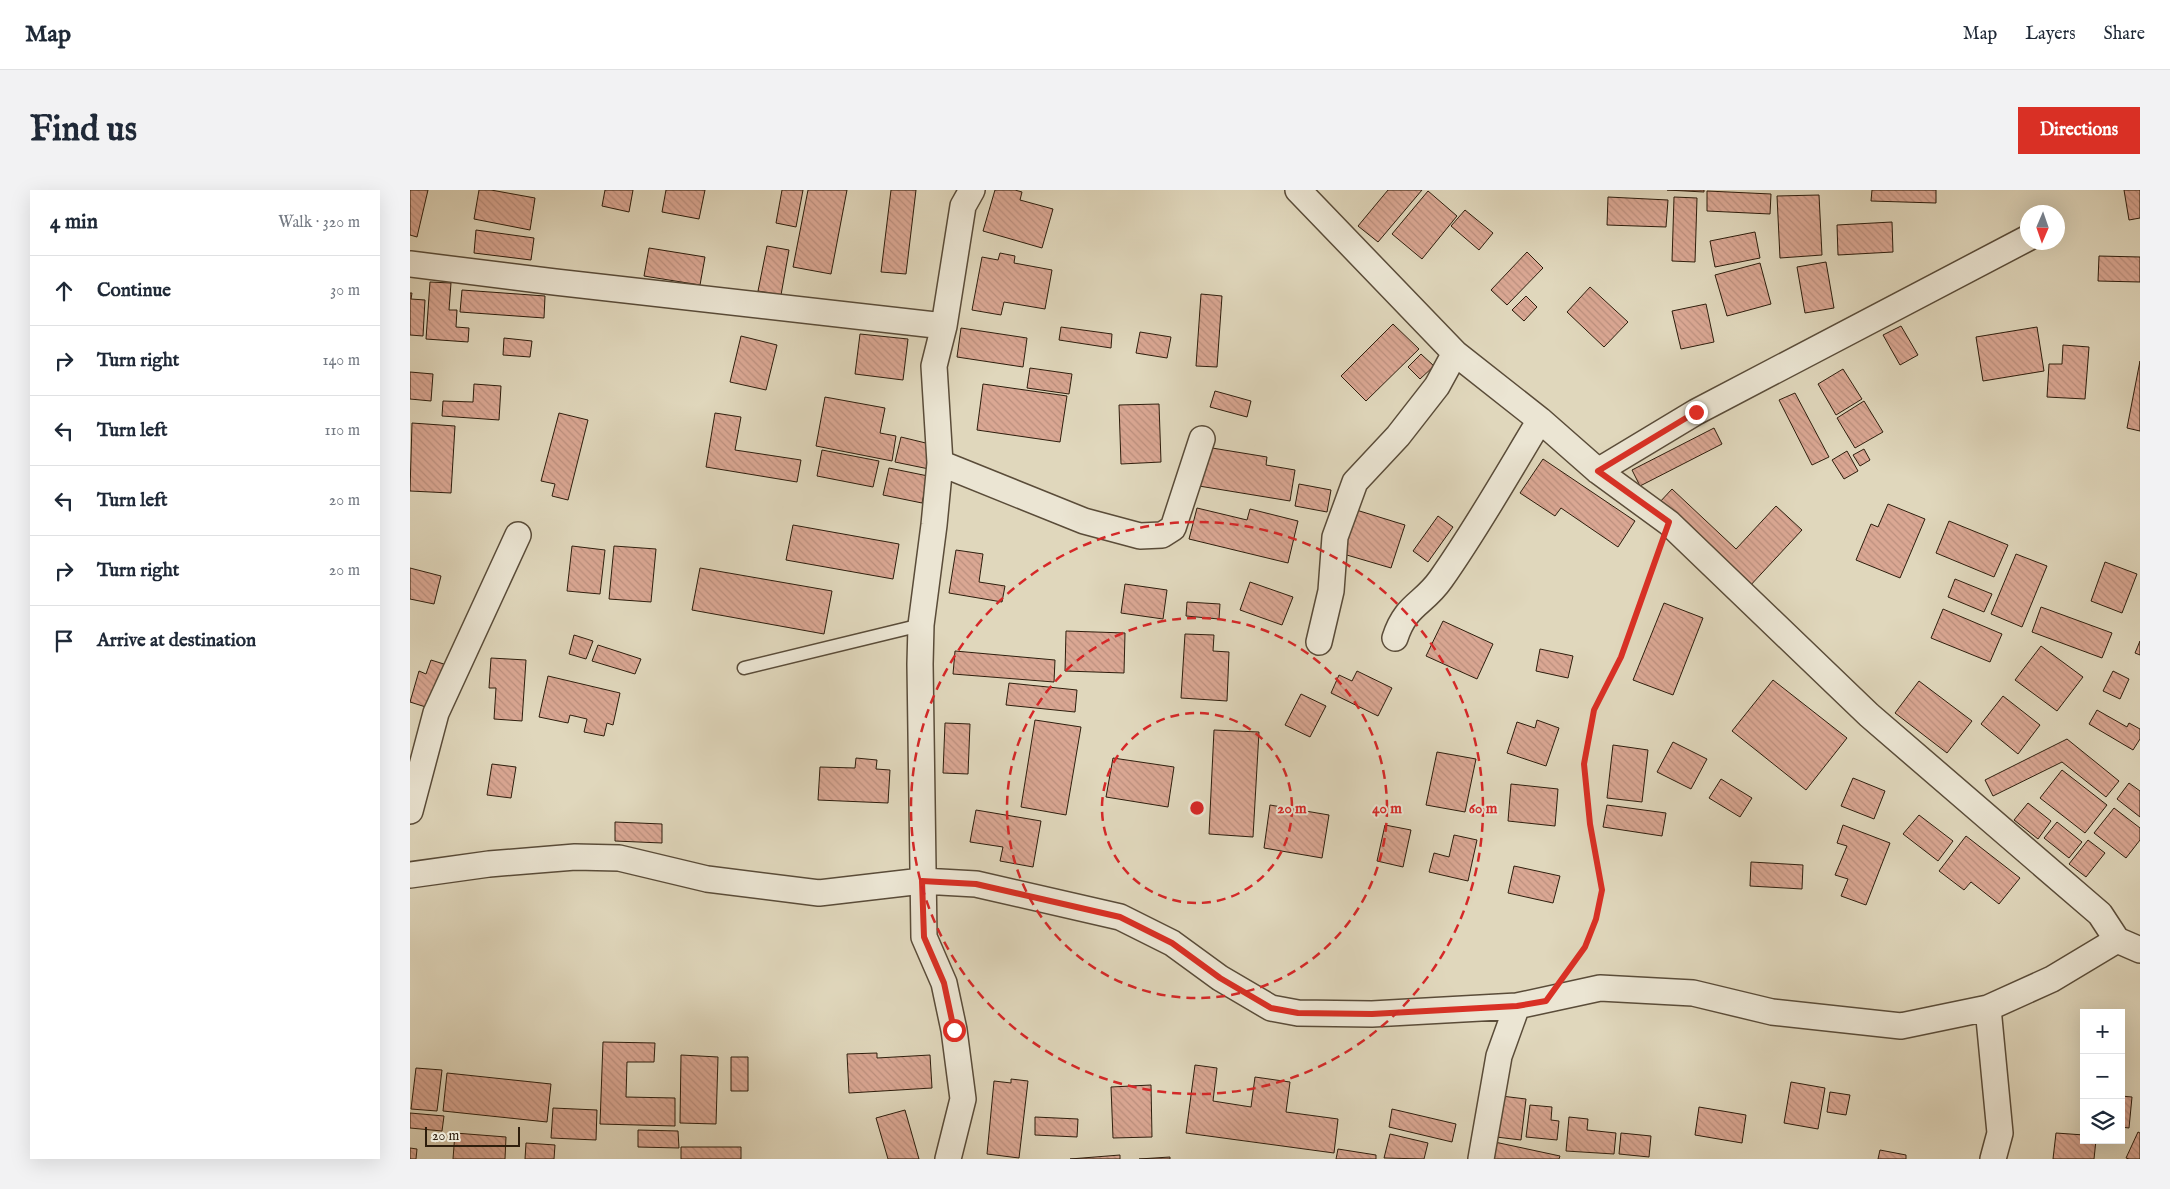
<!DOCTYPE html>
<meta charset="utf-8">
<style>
:root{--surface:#fff;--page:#f2f2f3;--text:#1f2937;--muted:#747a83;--line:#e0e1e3;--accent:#d93025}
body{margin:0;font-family:"IM FELL English",serif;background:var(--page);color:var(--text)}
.controls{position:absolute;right:15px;bottom:15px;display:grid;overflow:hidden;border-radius:0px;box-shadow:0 5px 20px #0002}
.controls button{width:45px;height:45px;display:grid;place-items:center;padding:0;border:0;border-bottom:1px solid var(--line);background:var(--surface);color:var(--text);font:25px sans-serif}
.compass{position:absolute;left:1610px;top:15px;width:45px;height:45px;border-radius:50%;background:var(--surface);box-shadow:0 5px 20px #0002;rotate:182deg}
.scale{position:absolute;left:15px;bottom:12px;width:95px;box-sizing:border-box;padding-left:5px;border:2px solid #2e1e0d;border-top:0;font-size:14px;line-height:18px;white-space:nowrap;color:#2e1e0d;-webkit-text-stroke:4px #ebe5d3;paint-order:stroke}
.stop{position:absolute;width:15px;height:15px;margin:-11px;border:4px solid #d93025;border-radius:50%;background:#fff}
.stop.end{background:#d93025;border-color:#fff;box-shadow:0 1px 5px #0008}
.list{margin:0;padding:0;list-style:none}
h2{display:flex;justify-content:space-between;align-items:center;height:65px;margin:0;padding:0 20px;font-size:21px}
h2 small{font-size:16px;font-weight:400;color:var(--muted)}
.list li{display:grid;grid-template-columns:32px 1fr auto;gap:15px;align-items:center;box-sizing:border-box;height:70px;padding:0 20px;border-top:1px solid var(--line)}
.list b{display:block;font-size:19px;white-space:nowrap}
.list em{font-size:16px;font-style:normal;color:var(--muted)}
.icon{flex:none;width:28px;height:28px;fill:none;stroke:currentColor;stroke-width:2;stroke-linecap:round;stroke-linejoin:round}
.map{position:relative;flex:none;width:1730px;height:969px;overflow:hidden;border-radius:0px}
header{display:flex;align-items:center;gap:30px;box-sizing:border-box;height:70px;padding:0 25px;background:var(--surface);border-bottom:1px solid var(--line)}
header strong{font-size:24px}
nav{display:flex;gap:28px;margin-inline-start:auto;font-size:18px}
.intro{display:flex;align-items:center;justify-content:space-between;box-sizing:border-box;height:120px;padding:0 30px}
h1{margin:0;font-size:35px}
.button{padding:12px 22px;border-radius:0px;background:var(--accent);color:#fff;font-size:18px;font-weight:700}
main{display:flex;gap:30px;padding:0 30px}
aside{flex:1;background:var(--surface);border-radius:0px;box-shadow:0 5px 20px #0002}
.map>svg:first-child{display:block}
</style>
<header>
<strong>Map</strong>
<nav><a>Map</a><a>Layers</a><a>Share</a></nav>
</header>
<div class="intro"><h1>Find us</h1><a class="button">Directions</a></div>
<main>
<aside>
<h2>4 min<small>Walk · 320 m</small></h2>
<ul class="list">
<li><svg class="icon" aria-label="ahead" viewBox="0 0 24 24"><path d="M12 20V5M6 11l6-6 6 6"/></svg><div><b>Continue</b></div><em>30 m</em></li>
<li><svg class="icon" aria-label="right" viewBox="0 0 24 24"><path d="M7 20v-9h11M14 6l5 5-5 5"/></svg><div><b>Turn right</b></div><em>140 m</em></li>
<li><svg class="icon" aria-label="left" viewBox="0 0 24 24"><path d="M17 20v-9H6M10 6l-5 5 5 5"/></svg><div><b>Turn left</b></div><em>110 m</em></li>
<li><svg class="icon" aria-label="left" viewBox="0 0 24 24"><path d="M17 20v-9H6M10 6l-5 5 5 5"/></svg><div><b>Turn left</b></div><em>20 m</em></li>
<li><svg class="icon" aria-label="right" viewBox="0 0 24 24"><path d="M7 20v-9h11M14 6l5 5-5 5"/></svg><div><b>Turn right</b></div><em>20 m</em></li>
<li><svg class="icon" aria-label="arrive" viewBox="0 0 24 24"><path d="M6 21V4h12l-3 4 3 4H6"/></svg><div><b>Arrive at destination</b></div></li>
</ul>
</aside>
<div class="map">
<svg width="1730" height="969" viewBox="0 0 1730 969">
<defs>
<pattern id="building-back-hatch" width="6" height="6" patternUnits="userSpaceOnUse" patternTransform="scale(1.25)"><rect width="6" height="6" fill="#daa793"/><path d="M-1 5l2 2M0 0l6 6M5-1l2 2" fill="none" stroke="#bb8f7e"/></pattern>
</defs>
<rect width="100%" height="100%" fill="#e0d7bc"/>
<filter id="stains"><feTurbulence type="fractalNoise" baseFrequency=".004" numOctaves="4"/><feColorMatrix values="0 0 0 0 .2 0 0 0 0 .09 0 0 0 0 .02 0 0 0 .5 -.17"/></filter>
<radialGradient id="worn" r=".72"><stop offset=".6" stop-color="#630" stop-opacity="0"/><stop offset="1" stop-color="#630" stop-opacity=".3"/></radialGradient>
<path fill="url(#building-back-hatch)" stroke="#2e1e0d" d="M 0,0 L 18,0 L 7,47 L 0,45 Z
M 69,0 L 81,0 L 125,8 L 120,40 L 64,29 Z
M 195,0 L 223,0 L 219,22 L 192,16 Z
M 256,0 L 295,0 L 289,29 L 252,22 Z
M 372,0 L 393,0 L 386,37 L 366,33 Z
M 398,0 L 437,0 L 421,84 L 383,77 Z
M 481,0 L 506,0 L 496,84 L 471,82 Z
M 585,0 L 605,0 L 612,2 L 610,10 L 643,19 L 632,58 L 573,41 Z
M 978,0 L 1012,0 L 968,52 L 948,36 Z
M 1257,0 L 1294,0 L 1294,2 Z
M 1462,0 L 1526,0 L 1526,13 L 1461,11 Z
M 1714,0 L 1730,0 L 1730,28 L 1719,30 Z
M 1018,1 L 1047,26 L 1012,69 L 982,44 Z
M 1297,1 L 1361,4 L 1360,24 L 1297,21 Z
M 1409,5 L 1412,65 L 1370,68 L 1367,6 Z
M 1198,7 L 1258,10 L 1256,37 L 1197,35 Z
M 1264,7 L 1287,8 L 1285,72 L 1262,71 Z
M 1055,20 L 1083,43 L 1069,60 L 1041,36 Z
M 1482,32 L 1483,62 L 1428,65 L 1427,35 Z
M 66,40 L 124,48 L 121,70 L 64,63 Z
M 1345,42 L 1350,68 L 1305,77 L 1300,51 Z
M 357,56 L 379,60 L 371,105 L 348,101 Z
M 239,58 L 295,67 L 290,95 L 234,86 Z
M 1117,62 L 1133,78 L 1097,115 L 1081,100 Z
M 590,63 L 605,66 L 604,73 L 642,80 L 635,119 L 594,112 L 591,125 L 562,120 L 572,67 L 588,70 Z
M 1689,66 L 1730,67 L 1730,92 L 1688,91 Z
M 1416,72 L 1424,118 L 1395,123 L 1387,77 Z
M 1350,73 L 1361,114 L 1317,126 L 1305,85 Z
M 20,92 L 41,93 L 39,120 L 47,120 L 46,137 L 59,138 L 58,152 L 16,149 Z
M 1180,97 L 1218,132 L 1194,157 L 1157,122 Z
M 52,100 L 135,106 L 134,128 L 50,122 Z
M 0,103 L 2,103 L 1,109 L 15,110 L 13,146 L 0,145 Z
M 791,104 L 812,106 L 807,177 L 786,176 Z
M 1116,106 L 1127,117 L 1114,131 L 1102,120 Z
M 1296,114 L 1304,152 L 1271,159 L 1262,121 Z
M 983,134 L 1009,159 L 956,211 L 931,186 Z
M 1491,136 L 1508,165 L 1490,175 L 1473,145 Z
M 651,137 L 702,144 L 701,158 L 649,150 Z
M 1627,137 L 1634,181 L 1573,191 L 1566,147 Z
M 551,138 L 617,148 L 613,177 L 547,167 Z
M 730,142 L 761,147 L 757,168 L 726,163 Z
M 450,144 L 498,149 L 493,190 L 445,184 Z
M 331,146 L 367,155 L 356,200 L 320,192 Z
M 94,148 L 122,151 L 120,167 L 93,165 Z
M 1653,155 L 1679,157 L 1675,209 L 1637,207 L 1639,174 L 1652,174 Z
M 1011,164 L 1024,176 L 1010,189 L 998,177 Z
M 1730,171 L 1730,241 L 1717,238 Z
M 620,178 L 662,184 L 659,204 L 617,198 Z
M 1433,179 L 1452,209 L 1426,225 L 1408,194 Z
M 0,182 L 23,184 L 21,211 L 0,209 Z
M 64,194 L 91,196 L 89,230 L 32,226 L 33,211 L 63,212 Z
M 573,194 L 657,206 L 650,252 L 567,240 Z
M 805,201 L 841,211 L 837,227 L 800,217 Z
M 1385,203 L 1419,267 L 1402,275 L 1369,210 Z
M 415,207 L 475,218 L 470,243 L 486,246 L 482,271 L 406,256 Z
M 1454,211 L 1473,242 L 1445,258 L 1427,228 Z
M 749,214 L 751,272 L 711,274 L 709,215 Z
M 149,223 L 178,230 L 158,310 L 142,306 L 145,294 L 131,291 Z
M 305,223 L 331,227 L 325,260 L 391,270 L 387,292 L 296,277 Z
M 2,233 L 45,236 L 41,303 L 0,301 Z
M 1304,238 L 1312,254 L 1230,296 L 1222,280 Z
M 491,247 L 524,255 L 519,279 L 485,272 Z
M 796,257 L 857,267 L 856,275 L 885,280 L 880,311 L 789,296 Z
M 1454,259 L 1460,270 L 1450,276 L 1443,265 Z
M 412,260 L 469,271 L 463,297 L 407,286 Z
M 1437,261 L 1448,281 L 1434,289 L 1422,270 Z
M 1133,269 L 1225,331 L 1208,357 L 1151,318 L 1145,326 L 1110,303 Z
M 479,278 L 518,286 L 512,313 L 473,305 Z
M 889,294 L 921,300 L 917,322 L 885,316 Z
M 1262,299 L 1326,359 L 1366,316 L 1392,340 L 1338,398 L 1248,314 Z
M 1478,314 L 1515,329 L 1490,388 L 1446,370 L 1461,334 L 1468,337 Z
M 787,318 L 837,330 L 840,319 L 888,331 L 878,373 L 779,349 Z
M 943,319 L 995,335 L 981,378 L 930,363 Z
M 1028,326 L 1043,337 L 1018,372 L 1003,361 Z
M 1539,331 L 1598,355 L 1584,387 L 1526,363 Z
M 383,335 L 489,354 L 483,389 L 376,370 Z
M 162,356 L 195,360 L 190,404 L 157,401 Z
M 204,356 L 246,359 L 241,412 L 199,409 Z
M 546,360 L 573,364 L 569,392 L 595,396 L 592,412 L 539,403 Z
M 1606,364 L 1637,376 L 1612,437 L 1581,424 Z
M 1695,372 L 1727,384 L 1712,423 L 1681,411 Z
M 0,378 L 31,386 L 24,414 L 0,409 Z
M 290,378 L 422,401 L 414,444 L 282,420 Z
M 1545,389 L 1582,404 L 1574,422 L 1538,407 Z
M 840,392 L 883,407 L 872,435 L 830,420 Z
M 715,394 L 757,400 L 753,429 L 711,423 Z
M 777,412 L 810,414 L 809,429 L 776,426 Z
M 1254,413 L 1293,428 L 1263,505 L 1223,490 Z
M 1631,417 L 1702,443 L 1692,468 L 1622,442 Z
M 1533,419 L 1592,444 L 1580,472 L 1521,448 Z
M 1033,431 L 1083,454 L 1067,489 L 1016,466 Z
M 656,441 L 715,443 L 714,483 L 655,481 Z
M 775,444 L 804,445 L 803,461 L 819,462 L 817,511 L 771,508 Z
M 164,445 L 183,451 L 176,469 L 159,464 Z
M 1730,451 L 1730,465 L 1725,463 Z
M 188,455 L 231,469 L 225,484 L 182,471 Z
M 1631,456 L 1673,487 L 1647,521 L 1605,490 Z
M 1130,459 L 1163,466 L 1158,488 L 1126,481 Z
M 545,461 L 645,470 L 644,492 L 543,484 Z
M 81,468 L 116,470 L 112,531 L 84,529 L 86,498 L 79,498 Z
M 21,470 L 37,475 L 22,519 L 0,512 L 9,481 L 16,484 Z
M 947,481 L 982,498 L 968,526 L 921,503 L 929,485 L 942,491 Z
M 1703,481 L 1719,489 L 1710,509 L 1693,501 Z
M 138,486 L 210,503 L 203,535 L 197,533 L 194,546 L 174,542 L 177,529 L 160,525 L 158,533 L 129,527 Z
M 1363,490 L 1437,548 L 1396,600 L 1322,541 Z
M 1509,491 L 1562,531 L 1537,563 L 1485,523 Z
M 599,493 L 667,500 L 665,522 L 596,515 Z
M 891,504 L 916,516 L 900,547 L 875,535 Z
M 1593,506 L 1630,535 L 1608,564 L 1571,534 Z
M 1687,520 L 1717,537 L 1719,533 L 1730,539 L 1730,549 L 1723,560 L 1679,534 Z
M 625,530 L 671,537 L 656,625 L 611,617 Z
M 1127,530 L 1149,538 L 1136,576 L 1097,563 L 1107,532 L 1125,538 Z
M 535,533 L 560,534 L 558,584 L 533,583 Z
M 804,540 L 849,542 L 843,647 L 799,644 Z
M 1657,549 L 1709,591 L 1696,607 L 1652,572 L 1583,606 L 1575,590 Z
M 1263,552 L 1297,569 L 1281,599 L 1247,582 Z
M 1203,555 L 1238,560 L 1232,612 L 1197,608 Z
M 1027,562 L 1066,569 L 1055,622 L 1016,615 Z
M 446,568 L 467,570 L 466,579 L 480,580 L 478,613 L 408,610 L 410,577 L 445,578 Z
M 703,568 L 764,577 L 758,617 L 696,607 Z
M 82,574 L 106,577 L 101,608 L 77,605 Z
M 1652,580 L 1697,615 L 1675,643 L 1630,608 Z
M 1443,588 L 1475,601 L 1464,629 L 1431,616 Z
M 1311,589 L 1342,608 L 1330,627 L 1299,608 Z
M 1719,593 L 1730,601 L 1730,627 L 1707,609 Z
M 1101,594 L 1148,599 L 1145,636 L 1098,631 Z
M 1618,613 L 1641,631 L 1628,649 L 1604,630 Z
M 860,615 L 919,625 L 912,668 L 854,658 Z
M 1197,615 L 1256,623 L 1252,646 L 1193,637 Z
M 1704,618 L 1730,638 L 1730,650 L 1716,668 L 1684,643 Z
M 566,620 L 631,631 L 623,677 L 590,671 L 593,657 L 560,652 Z
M 1509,625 L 1543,651 L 1528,671 L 1493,644 Z
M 205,632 L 252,634 L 252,653 L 205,651 Z
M 1647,632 L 1672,652 L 1659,668 L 1634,648 Z
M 975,635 L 1001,640 L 993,677 L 967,671 Z
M 1433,635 L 1480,653 L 1456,715 L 1431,706 L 1438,689 L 1425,685 L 1437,656 L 1427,653 Z
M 1044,645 L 1067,650 L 1058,691 L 1019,682 L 1024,663 L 1039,667 Z
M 1556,646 L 1610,688 L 1589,714 L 1561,692 L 1554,700 L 1529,681 Z
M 1678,650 L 1695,663 L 1676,687 L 1659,674 Z
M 1341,672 L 1393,675 L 1392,699 L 1340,696 Z
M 1104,676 L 1150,686 L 1143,713 L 1098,703 Z
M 193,852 L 245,853 L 244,872 L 217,872 L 216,907 L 265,908 L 265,936 L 190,934 Z
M 467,863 L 467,868 L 520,865 L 522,898 L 439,903 L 437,864 Z
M 271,865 L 308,867 L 306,934 L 270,933 Z
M 321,867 L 338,867 L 338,901 L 321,901 Z
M 785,875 L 807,878 L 803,911 L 841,917 L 845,887 L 880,892 L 876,922 L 928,929 L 924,963 L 776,943 Z
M 6,878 L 32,880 L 27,921 L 1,919 Z
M 37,883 L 141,894 L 137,932 L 33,921 Z
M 601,889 L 618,891 L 609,968 L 577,964 L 584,891 L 601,893 Z
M 1381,892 L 1415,898 L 1408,939 L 1374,933 Z
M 741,895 L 742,947 L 703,948 L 701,897 Z
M 1420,902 L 1440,905 L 1436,925 L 1417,922 Z
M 1083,905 L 1116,909 L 1111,950 L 1078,946 Z
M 1711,906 L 1722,907 L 1719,938 L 1711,937 Z
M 1120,915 L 1142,917 L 1141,930 L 1149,931 L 1147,950 L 1116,947 Z
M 1289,917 L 1336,925 L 1332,953 L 1285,945 Z
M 143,918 L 187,920 L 186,950 L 141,948 Z
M 982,919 L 1046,934 L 1042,952 L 979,937 Z
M 495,920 L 509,969 L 478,969 L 466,928 Z
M 0,923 L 34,926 L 32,941 L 0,938 Z
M 625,927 L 668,929 L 667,947 L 625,945 Z
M 1159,927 L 1178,929 L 1177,940 L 1206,943 L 1204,964 L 1156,961 Z
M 228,940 L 268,941 L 269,958 L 228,957 Z
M 1728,942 L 1730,943 L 1730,969 L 1719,969 L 1716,968 Z
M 45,943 L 96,947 L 95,969 L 43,969 Z
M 1211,943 L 1241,946 L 1239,967 L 1209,964 Z
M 1646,943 L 1674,945 L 1674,950 L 1686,950 L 1684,969 L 1643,969 Z
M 980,944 L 1018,953 L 1014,969 L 974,968 Z
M 1080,951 L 1150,966 L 1149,969 L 1076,969 Z
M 116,953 L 145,955 L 144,969 L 115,969 Z
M 271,957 L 331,957 L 331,969 L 271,969 Z
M 0,958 L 7,959 L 6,969 L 0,969 Z
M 928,959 L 966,965 L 966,969 L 926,969 Z
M 1470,960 L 1496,965 L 1496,969 L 1468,969 Z
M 710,965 L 710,969 L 660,969 Z
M 760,967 L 760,969 L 729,969 Z"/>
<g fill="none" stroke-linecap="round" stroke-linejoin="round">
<defs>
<path id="service" d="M 334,478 L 511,435"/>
<path id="minor" d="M 888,0 L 1045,163 L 1130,230 L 1188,281 L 1259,333 L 1459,525 L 1690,724 L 1707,750
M 0,74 L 145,92 L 534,136
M 530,273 L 674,331 L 730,346 L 752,345 L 763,338 L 792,249
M 1188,281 L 1286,222 L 1618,48
M 985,448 C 996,414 1013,415 1031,389 C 1067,338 1098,283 1130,230
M 909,452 L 921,401 L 925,347 L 945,292 L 988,246 L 1027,196 L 1045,163
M 0,621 L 26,523 L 108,345
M 0,685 L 79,674 L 165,667 L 209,668 L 297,689 L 409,703 L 512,691 L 566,694 L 710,727 L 762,753 L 810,788 L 861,818 L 888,823 L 962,824 L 1107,816 L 1190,798 L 1283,803 L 1362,822 L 1491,836 L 1578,818
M 538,969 L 553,909 L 544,840 L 534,793 L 514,747 L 510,474 L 511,435 L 524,335 L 530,273 L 524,176 L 534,136 L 553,16 L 562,0
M 1071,969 L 1089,866 L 1107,816
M 1583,969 L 1590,943 L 1578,818 L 1642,789 L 1707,750 L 1730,760"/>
</defs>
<use href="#service" stroke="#5a4c39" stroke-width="15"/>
<use href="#minor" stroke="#5a4c39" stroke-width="28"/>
<path stroke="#2e1e0d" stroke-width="3" stroke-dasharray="4 2.5" stroke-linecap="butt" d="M 1163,773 L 1175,757 L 1186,729 L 1192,700 L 1180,635 L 1174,574 L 1184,520 L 1211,467 L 1249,362"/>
<use href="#service" stroke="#ebe5d3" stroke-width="12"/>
<use href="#minor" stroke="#ebe5d3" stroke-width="25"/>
</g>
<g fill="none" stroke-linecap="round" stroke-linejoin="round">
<path stroke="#d93025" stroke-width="6" d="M 544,840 L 534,793 L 514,747 L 512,691 L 566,694 L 710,727 L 762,753 L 810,788 L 861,818 L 888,823 L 962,824 L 1107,816 L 1136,811 L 1175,757 L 1186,729 L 1192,700 L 1180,634 L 1174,574 L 1184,520 L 1211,467 L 1259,332 L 1188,281 L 1286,222"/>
</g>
<g fill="none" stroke="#d62828" stroke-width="2.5" stroke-dasharray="9 6">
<circle cx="787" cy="618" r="95"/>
<circle cx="787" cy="618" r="190"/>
<circle cx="787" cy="618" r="286"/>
</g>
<circle cx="787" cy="618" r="8" fill="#d62828" stroke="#ebe5d3" stroke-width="2.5"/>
<g font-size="15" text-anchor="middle" font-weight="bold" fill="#d62828" stroke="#ebe5d3" stroke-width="4" stroke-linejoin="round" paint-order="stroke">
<text x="882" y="623">20 m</text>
<text x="977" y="623">40 m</text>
<text x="1073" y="623">60 m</text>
</g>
<rect width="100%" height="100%" filter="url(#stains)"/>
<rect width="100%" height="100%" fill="url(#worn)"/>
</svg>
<div class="controls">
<button>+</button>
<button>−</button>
<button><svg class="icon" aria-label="layers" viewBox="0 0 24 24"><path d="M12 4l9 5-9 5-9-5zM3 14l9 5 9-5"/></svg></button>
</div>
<svg class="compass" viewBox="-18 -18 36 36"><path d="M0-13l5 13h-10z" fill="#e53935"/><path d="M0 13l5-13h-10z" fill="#747a83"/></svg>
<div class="scale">20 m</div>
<div class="stop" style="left:544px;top:840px"></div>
<div class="stop end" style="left:1286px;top:222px"></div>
</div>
</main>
